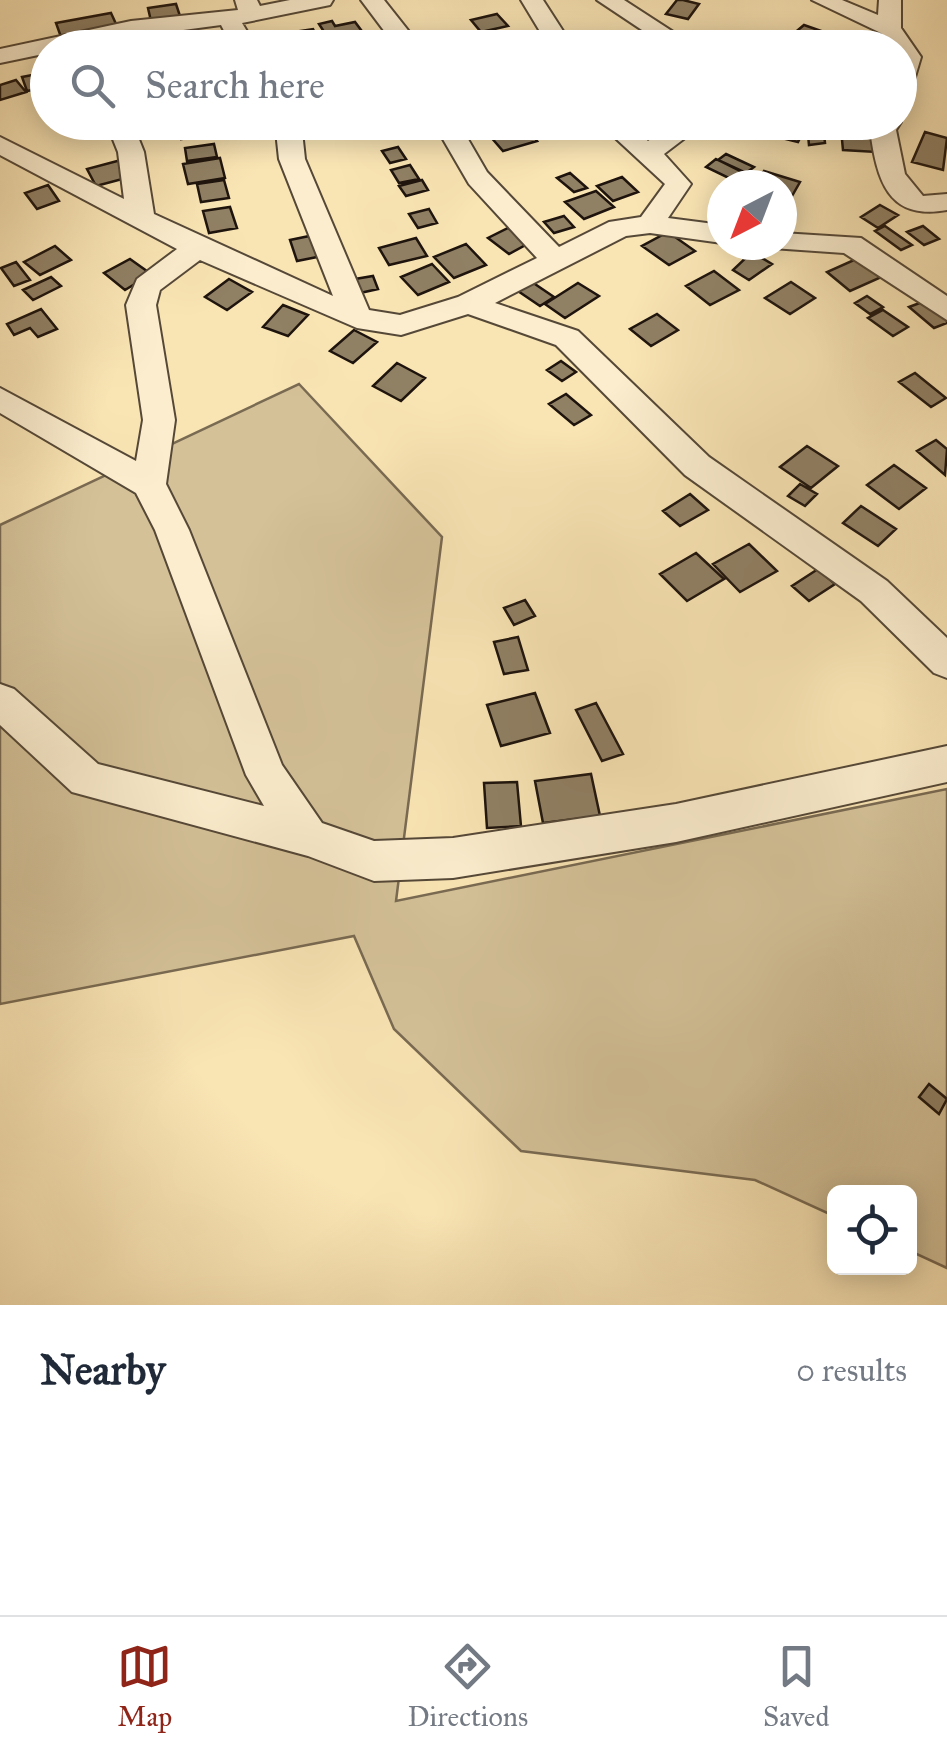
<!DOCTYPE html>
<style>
:root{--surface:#fff;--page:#f6f6f7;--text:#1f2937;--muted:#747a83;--line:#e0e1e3;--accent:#8f2418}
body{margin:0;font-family:"IM FELL Great Primer",serif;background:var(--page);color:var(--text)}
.controls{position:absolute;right:30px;bottom:30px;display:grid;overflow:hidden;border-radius:15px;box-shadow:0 5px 25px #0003}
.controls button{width:90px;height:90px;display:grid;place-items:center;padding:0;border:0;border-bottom:2px solid var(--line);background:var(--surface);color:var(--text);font:50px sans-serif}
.compass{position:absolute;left:707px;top:170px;width:90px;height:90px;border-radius:50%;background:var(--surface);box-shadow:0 5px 25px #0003;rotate:222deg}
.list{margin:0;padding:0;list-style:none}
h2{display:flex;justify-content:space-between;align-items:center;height:130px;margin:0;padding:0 40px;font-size:42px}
h2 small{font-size:32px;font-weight:400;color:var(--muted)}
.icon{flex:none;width:55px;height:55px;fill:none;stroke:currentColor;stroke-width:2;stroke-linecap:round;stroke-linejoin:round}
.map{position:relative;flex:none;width:947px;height:1305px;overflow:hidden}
.search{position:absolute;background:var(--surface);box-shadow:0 5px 25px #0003;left:30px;right:30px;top:30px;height:110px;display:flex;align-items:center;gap:25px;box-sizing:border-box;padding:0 35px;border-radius:55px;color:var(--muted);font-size:38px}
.sheet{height:310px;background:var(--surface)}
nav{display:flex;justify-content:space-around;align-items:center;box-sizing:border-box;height:140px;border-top:2px solid var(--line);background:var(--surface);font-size:28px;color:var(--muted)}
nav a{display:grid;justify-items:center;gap:5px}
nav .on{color:var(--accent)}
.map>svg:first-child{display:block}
</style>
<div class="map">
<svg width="947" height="1305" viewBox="0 0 947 1305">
<rect width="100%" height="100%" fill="#f9e4b4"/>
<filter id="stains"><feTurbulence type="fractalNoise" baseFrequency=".002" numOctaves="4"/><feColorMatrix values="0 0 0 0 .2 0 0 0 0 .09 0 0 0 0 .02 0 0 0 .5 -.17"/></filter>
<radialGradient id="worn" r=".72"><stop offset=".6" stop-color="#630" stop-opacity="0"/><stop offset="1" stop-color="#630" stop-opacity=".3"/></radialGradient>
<path fill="#d4c198" stroke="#796a52" stroke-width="2.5" d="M 299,384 L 442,537 L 396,901 L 947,789 L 947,1268 L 910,1251 L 910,1192 L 834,1192 L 834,1216 L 755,1180 L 521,1151 L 394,1029 L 354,936 L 0,1004 L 0,525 Z"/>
<path fill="#908064" stroke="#1e140d" stroke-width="2.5" d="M 677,0 L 683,0 L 699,4 L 688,19 L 666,14 Z
M 176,4 L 180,16 L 151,21 L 148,8 Z
M 111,13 L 117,26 L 61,37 L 56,23 Z
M 497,14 L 508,26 L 481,32 L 471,20 Z
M 332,21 L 335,26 L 355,22 L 364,34 L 330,41 L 319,24 Z
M 804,25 L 827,33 L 811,48 L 786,40 Z
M 313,29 L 320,43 L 293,48 L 287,33 Z
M 476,37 L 485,48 L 448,44 Z
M 48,72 L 48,87 L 27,91 L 22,77 Z
M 16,80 L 26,92 L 0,100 L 0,85 Z
M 177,122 L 205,122 L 209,135 L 181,139 Z
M 504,122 L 520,122 L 537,141 L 503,151 L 483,128 Z
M 780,122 L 806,126 L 798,142 L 773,136 Z
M 807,124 L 823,125 L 825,143 L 809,145 Z
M 841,129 L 874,131 L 876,152 L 843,150 Z
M 925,132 L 947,138 L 943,170 L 912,162 Z
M 214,144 L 217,157 L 187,161 L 185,148 Z
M 398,147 L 406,159 L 390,163 L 382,151 Z
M 726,154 L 754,167 L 746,173 L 718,160 Z
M 220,158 L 225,178 L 188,184 L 183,164 Z
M 716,159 L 744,173 L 735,181 L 706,167 Z
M 121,160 L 130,177 L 96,186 L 87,169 Z
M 410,165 L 419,179 L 399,183 L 391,170 Z
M 764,171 L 800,182 L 792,196 L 782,193 L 782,185 L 756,185 Z
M 570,173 L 587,188 L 574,192 L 557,178 Z
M 622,177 L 638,192 L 613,201 L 597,186 Z
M 224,180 L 229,198 L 201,202 L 197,184 Z
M 422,180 L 428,190 L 406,196 L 399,186 Z
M 48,185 L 59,201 L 37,209 L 25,193 Z
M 596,191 L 614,207 L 584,219 L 565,202 Z
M 880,205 L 898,215 L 878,228 L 861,217 Z
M 230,207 L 237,228 L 209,233 L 203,211 Z
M 429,209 L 437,223 L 418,228 L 409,214 Z
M 564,216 L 574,227 L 554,233 L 544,222 Z
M 885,226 L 912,245 L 901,250 L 875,231 Z
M 923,226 L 939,239 L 924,245 L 907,232 Z
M 508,228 L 529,243 L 509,254 L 488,238 Z
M 668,232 L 695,251 L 669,265 L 642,246 Z
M 319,234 L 327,255 L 297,261 L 290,240 Z
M 416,238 L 427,256 L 389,265 L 379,248 Z
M 466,244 L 486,265 L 454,278 L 434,257 Z
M 55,246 L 71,260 L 40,275 L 24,262 Z
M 752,252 L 772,264 L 749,280 L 733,270 Z
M 863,256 L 886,275 L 850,291 L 827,272 Z
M 130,259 L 151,274 L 125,290 L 104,273 Z
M 16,262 L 30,280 L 14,286 L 1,268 Z
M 432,264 L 449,282 L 418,295 L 401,277 Z
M 714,271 L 739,290 L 710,305 L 686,286 Z
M 373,276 L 378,289 L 360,293 L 355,279 Z
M 51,277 L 61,286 L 33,300 L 23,290 Z
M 229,279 L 252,292 L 227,310 L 205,297 Z
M 529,280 L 554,297 L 540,306 L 515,289 Z
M 791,282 L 815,298 L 790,314 L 765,298 Z
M 578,283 L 599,296 L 565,318 L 545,304 Z
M 867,296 L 883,307 L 870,314 L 855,303 Z
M 925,301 L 947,319 L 947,323 L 934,328 L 909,307 Z
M 283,305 L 308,315 L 288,336 L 263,327 Z
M 41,309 L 57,329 L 38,337 L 30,328 L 14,335 L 7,324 Z
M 883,310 L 908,327 L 893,336 L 868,318 Z
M 657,314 L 678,330 L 651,346 L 630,329 Z
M 354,330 L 377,342 L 353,363 L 330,351 Z
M 561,361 L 576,372 L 562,381 L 547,370 Z
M 397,363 L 425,378 L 401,401 L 373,386 Z
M 915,373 L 946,398 L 931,407 L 899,382 Z
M 566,394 L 591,415 L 574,425 L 549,404 Z
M 936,440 L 947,449 L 945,475 L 917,451 Z
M 807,446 L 838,466 L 811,488 L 780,467 Z
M 894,465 L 926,488 L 899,509 L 867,485 Z
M 800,484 L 817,494 L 805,506 L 788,496 Z
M 690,494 L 708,510 L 680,526 L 663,511 Z
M 861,506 L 896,529 L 878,546 L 843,523 Z
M 749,544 L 777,571 L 740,592 L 713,564 Z
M 696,553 L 724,579 L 687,601 L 660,574 Z
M 818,569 L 835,584 L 809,601 L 792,586 Z
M 525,600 L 535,616 L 514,625 L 504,608 Z
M 518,637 L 528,670 L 504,674 L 494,642 Z
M 535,693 L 550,733 L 501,746 L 487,705 Z
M 596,703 L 623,754 L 602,761 L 576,710 Z
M 591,774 L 600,816 L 543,823 L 535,781 Z
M 517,782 L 521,826 L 487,828 L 484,783 Z
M 929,1084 L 947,1099 L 939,1114 L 919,1097 Z"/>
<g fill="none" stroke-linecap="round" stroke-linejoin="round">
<defs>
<path id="minor" d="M 235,0 L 257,0 L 260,6 L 290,0 L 333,0 L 330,5 L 242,23 L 257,48 L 233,48 L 221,25 L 48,48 L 48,53 L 0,63 L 0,49 L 131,21 L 238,10 Z
M 361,0 L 384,0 L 422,48 L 397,48 Z
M 521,0 L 543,0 L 574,48 L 550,48 Z
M 597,0 L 624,0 L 698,48 L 669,48 Z
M 812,0 L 842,0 L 878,15 L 879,0 L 901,0 L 901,28 L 921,57 L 909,97 L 900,99 L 900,48 L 891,48 L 881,33 Z
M 900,120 L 901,122 L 896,130 L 905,174 L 923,196 L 947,194 L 947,210 C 887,221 877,179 870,130 L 875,122 Z
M 106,122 L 132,122 L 144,152 L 154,214 L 333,296 L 279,159 L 275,122 L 301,122 L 305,159 L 369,310 L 400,315 L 458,297 L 537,258 L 469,184 L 433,122 L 458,122 L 487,172 L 559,247 L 609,222 L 641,217 L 665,184 L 598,122 L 625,122 L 648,141 L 676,122 L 706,122 L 664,154 L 691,184 L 668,218 L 722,225 L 722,243 L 650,233 L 626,236 L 495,303 L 578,331 L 709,457 L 887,581 L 947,638 L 947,678 L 934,673 L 861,601 L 685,475 L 556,345 L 468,314 L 401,335 L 357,328 L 200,260 L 160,290 L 156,305 L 175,420 L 166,484 L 189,530 L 282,765 L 322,823 L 374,841 L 453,838 L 676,804 L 947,746 L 947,782 L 676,842 L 453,878 L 374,881 L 308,856 L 72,792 L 0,725 L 0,684 L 14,689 L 98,764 L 264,806 L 246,775 L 155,530 L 136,493 L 0,413 L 0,388 L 136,461 L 143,420 L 126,305 L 137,279 L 177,249 L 0,155 L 0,137 L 124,199 L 118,152 Z
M 782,233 L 861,238 L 947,296 L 947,320 L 844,253 L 772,248 L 770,245 L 782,245 Z"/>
</defs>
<use href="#minor" stroke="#554837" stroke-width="4"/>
<use href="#minor" fill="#fbedce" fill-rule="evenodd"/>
</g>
<rect width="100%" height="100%" filter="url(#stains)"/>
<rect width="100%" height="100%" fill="url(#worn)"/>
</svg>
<div class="controls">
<button><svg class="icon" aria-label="locate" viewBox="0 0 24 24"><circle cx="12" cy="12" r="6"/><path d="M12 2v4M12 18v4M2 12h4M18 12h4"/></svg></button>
</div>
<svg class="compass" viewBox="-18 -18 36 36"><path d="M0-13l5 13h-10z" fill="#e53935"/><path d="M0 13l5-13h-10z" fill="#747a83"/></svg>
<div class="search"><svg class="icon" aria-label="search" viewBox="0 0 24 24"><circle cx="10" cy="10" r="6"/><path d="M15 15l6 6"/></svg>Search here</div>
</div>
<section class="sheet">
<h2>Nearby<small>0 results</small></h2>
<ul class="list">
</ul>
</section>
<nav>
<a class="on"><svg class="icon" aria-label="map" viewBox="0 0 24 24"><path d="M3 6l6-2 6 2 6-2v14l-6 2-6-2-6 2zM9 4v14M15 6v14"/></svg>Map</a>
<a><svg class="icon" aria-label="directions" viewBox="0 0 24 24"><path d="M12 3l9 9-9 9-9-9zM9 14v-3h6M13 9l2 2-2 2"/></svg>Directions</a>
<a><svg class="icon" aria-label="saved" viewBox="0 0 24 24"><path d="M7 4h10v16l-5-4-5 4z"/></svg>Saved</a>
</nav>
